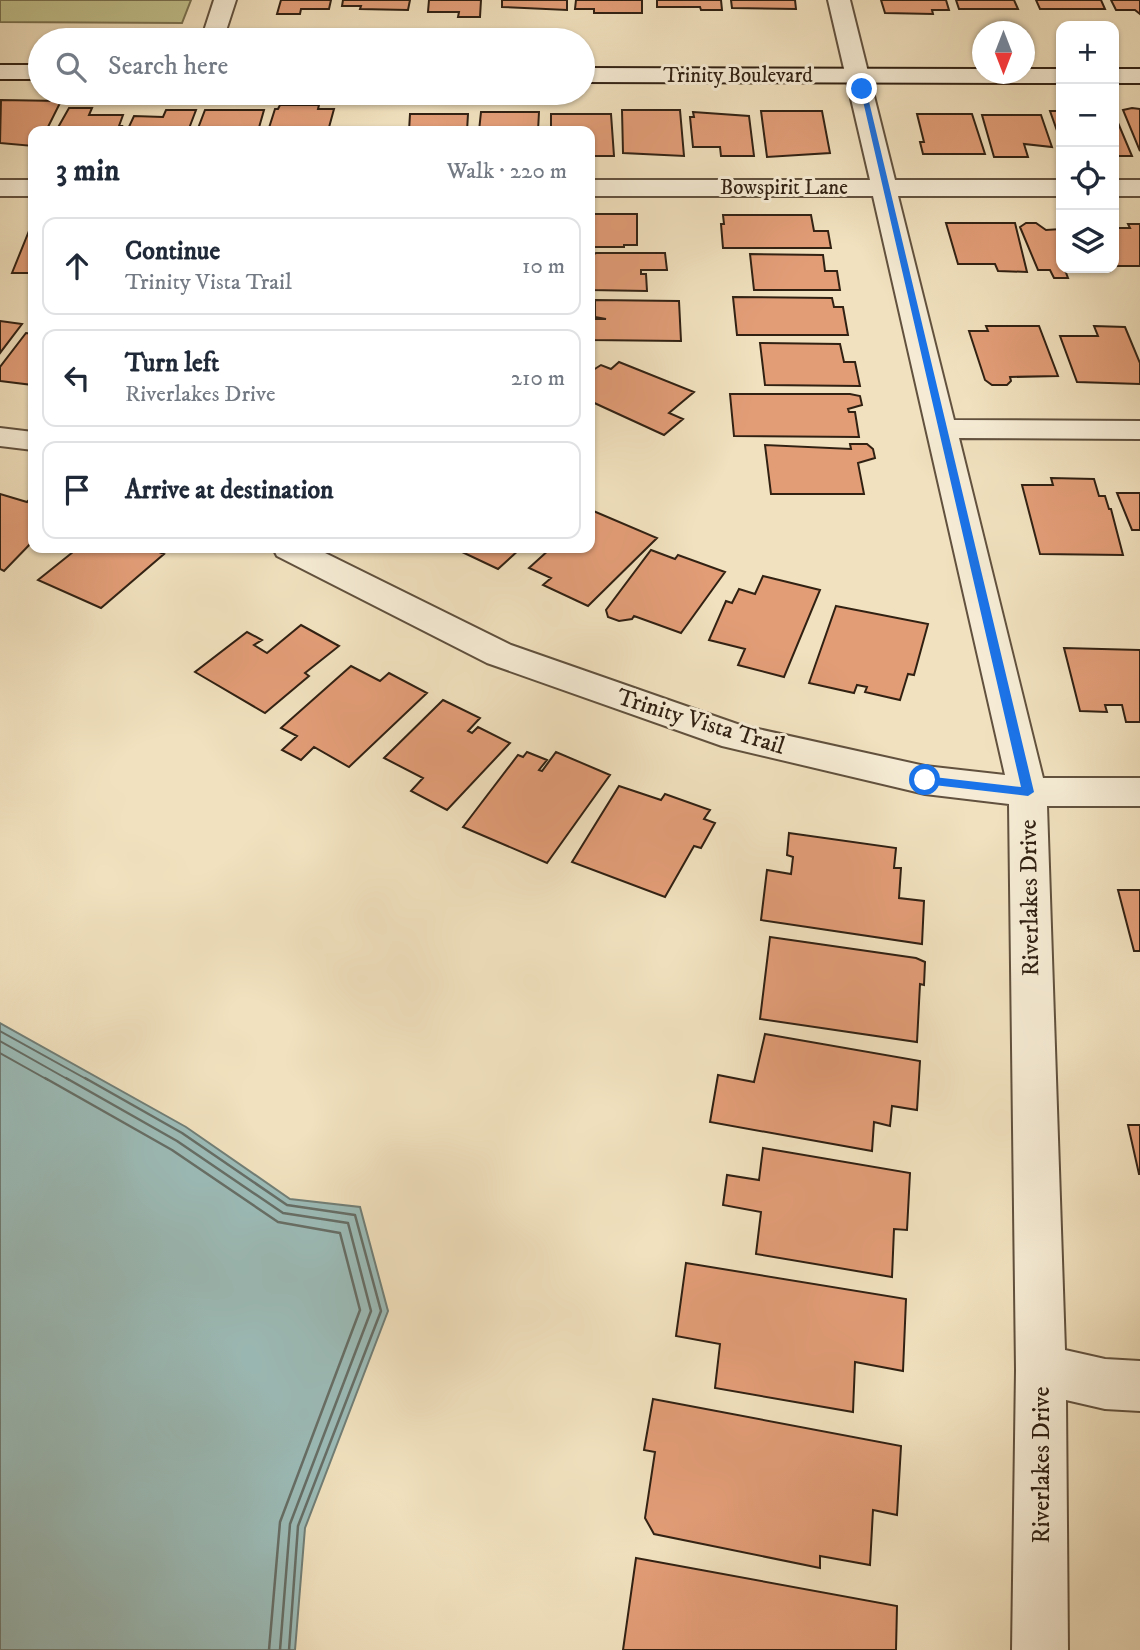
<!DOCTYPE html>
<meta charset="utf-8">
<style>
:root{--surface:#fff;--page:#f6f6f7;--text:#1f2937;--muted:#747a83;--line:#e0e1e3}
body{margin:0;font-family:"IM FELL DW Pica",serif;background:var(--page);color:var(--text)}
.controls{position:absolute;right:21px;top:21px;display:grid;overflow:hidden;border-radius:14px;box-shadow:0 2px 5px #0004}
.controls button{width:63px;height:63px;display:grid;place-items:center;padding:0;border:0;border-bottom:2px solid var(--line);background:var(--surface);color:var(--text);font:35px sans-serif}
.compass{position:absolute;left:972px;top:21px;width:63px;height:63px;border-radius:50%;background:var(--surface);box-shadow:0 2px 5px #0004;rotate:180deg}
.stop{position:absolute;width:21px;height:21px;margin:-16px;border:5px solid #1a73e8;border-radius:50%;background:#fff}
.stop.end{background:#1a73e8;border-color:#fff;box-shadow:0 2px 7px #0008}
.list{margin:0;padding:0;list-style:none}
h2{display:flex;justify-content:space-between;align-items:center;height:91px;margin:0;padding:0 28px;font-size:30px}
h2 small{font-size:23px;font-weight:400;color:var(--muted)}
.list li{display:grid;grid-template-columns:46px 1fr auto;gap:21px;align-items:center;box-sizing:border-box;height:98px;margin:0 14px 14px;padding:0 14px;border:2px solid var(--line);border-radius:14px}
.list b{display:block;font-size:26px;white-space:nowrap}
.list p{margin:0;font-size:23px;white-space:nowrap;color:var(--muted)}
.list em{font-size:23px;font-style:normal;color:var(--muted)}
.icon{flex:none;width:38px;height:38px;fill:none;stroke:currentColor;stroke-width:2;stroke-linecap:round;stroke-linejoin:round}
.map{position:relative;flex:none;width:1140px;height:1650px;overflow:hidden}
.search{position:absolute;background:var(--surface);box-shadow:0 2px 5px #0004;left:28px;top:28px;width:567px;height:77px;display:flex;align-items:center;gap:18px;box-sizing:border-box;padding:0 24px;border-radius:38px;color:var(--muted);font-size:26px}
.panel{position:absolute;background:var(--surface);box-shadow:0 2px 5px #0004;left:28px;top:126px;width:567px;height:427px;border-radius:14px}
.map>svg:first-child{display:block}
</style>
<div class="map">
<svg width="1140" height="1650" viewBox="0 0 1140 1650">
<rect width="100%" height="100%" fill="#f1e1be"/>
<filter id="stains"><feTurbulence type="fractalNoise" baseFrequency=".00286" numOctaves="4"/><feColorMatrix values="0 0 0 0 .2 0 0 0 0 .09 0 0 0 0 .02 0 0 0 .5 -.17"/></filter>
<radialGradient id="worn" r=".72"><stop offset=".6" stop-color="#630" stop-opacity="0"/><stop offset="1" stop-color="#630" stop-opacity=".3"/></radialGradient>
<path fill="#c1c18c" stroke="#797150" stroke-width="2" d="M 0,0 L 191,0 L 182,23 L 0,22 Z"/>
<path fill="#9cbcb8" stroke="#717e76" stroke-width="2" d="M 0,1023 L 186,1127 L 290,1199 L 360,1207 L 388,1311 L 305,1528 L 295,1650 L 0,1650 Z"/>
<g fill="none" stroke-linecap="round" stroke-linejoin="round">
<path stroke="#666e66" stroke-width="2" d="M 0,1031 L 88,1080
M 0,1041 L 69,1080
M 0,1053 L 48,1080"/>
<path stroke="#666e66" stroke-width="2.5" d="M 45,1078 L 172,1150 L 278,1222 L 340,1233 L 360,1310 L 280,1522 L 269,1650
M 66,1078 L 177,1141 L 283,1213 L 348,1223 L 371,1311 L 290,1524 L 280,1650
M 85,1078 L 182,1133 L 287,1205 L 355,1215 L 381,1311 L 298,1526 L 289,1650"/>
</g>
<path fill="#e29d77" stroke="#312113" stroke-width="2" d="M 281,0 L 331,0 L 329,9 L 301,9 L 300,14 L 277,14 Z
M 343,0 L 410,0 L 408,10 L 360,9 L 361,6 L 342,6 Z
M 429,0 L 481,0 L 480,17 L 458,17 L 459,12 L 428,12 Z
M 502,0 L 567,0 L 567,10 L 502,7 Z
M 576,0 L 642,0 L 642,13 L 594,13 L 594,9 L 575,9 Z
M 657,0 L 721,0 L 722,10 L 701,10 L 700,7 L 657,7 Z
M 731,0 L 795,0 L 796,9 L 732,8 Z
M 881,0 L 946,0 L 949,10 L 932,10 L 933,14 L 885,13 Z
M 956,0 L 1014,0 L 1018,9 L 959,9 Z
M 1036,0 L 1101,0 L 1105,9 L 1040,9 Z
M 1111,0 L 1140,0 L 1140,14 L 1135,10 L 1116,10 Z
M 1,100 L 61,101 L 46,131 L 33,131 L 33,146 L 0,143 Z
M 280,105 L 319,105 L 318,109 L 334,109 L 328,131 L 268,131 L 275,109 L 278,109 Z
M 69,108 L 92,108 L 89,115 L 123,115 L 119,126 L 122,126 L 120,131 L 56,131 Z
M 1132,108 L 1140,109 L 1140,151 L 1123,110 Z
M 166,110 L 196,110 L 188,131 L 127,131 L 134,116 L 163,117 Z
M 205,110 L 264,110 L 258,131 L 197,131 Z
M 622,110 L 680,110 L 684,156 L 623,153 Z
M 761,111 L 822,111 L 830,153 L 767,157 Z
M 1050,111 L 1061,111 L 1061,142 Z
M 481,112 L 539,112 L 538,131 L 479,131 Z
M 693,112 L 749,116 L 754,156 L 721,156 L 720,147 L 693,147 L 690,117 L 694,117 Z
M 410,114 L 468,114 L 467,131 L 409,131 Z
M 551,114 L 611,114 L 614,156 L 590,156 L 590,131 L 551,131 Z
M 917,114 L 972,114 L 985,154 L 923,154 L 920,142 L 924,142 Z
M 982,115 L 1041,115 L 1052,147 L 1024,144 L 1028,157 L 994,157 Z
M 1114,118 L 1116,118 L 1132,156 L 1114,156 Z
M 345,128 L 401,128 L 401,131 L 344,131 Z
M 590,214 L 637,214 L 637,245 L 624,245 L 624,247 L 590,247 Z
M 723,215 L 811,215 L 814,231 L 828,231 L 831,248 L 723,248 L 721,224 L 724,224 Z
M 33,221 L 33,273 L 12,273 Z
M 946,223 L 1015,223 L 1027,272 L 998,271 L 995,264 L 958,264 Z
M 1026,223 L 1036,223 L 1046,230 L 1061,229 L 1061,268 L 1103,269 L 1065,270 L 1068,278 L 1054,278 L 1050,270 L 1038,270 L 1020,227 Z
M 1128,224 L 1140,224 L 1140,266 L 1114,266 L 1114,228 L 1130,228 Z
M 596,253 L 665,253 L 667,270 L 641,270 L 641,274 L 646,274 L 647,291 L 590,290 L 590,256 Z
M 750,254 L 823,255 L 825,271 L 837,271 L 840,290 L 754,290 Z
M 733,297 L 832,298 L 834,307 L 843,307 L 848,335 L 737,335 Z
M 595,300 L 679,301 L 681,341 L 590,340 L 590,319 L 606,319 L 595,317 Z
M 0,321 L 22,324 L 0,353 Z
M 986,326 L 1039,326 L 1058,376 L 1010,377 L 1011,381 L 1007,385 L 992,385 L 985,380 L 969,331 L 988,331 Z
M 1094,326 L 1125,327 L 1140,363 L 1140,384 L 1077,382 L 1060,336 L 1098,336 Z
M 26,333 L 33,334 L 33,385 L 0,381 L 0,367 Z
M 760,343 L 840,344 L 844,362 L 855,362 L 860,386 L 765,385 Z
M 619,362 L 694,392 L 669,413 L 683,419 L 664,435 L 590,401 L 590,372 L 601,365 L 611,369 Z
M 730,394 L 850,394 L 860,396 L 862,405 L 848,409 L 849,412 L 855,412 L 859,437 L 734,436 Z
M 850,444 L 867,444 L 873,449 L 875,458 L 858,463 L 864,494 L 771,494 L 765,445 L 851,449 Z
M 1051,478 L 1094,479 L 1099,496 L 1105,496 L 1109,509 L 1111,509 L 1123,555 L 1040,554 L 1022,485 L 1053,485 Z
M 1117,493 L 1140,493 L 1140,530 L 1132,530 Z
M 0,494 L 27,502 L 33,496 L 33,541 L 4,571 L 0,569 Z
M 591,510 L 657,538 L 588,606 L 543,585 L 551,578 L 529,568 L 551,548 L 590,548 Z
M 78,548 L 149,548 L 164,554 L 101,608 L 38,580 Z
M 467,548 L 521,548 L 498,569 L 462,552 Z
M 651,550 L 675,559 L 678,555 L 725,572 L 681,633 L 634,616 L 632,619 L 619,621 L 608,617 L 606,610 Z
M 763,576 L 820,590 L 784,677 L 738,665 L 745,649 L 709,640 L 726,601 L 732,603 L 739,589 L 755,594 Z
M 836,606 L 928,624 L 914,675 L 908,674 L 900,700 L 865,692 L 867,687 L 857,685 L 854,693 L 809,683 Z
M 301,625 L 339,646 L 305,673 L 309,676 L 265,713 L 195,672 L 247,632 L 262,640 L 254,645 L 267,653 Z
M 1064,648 L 1140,650 L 1140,722 L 1126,722 L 1122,705 L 1105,705 L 1107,712 L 1080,711 Z
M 351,666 L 380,681 L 389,673 L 427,693 L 349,767 L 314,747 L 301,760 L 282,750 L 297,736 L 281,728 Z
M 443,700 L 480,718 L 468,731 L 472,733 L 478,727 L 510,743 L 447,810 L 411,791 L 423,778 L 384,758 Z
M 527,752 L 547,760 L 539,770 L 542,771 L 556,752 L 610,775 L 547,863 L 463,827 L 518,755 L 523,757 Z
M 619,786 L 661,800 L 665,794 L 710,810 L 704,819 L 715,823 L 701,848 L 694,846 L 665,897 L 572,862 Z
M 789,833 L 896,848 L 894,868 L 901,868 L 899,898 L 924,901 L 922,944 L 761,920 L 767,870 L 791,874 L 793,857 L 787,855 Z
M 1118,890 L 1140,890 L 1140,951 L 1134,951 Z
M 770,937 L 916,958 L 925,962 L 924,985 L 920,984 L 917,1042 L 760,1019 Z
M 765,1034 L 920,1061 L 917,1110 L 892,1106 L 890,1126 L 874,1122 L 872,1151 L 710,1122 L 718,1075 L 754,1082 Z
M 1128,1125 L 1140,1125 L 1140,1174 L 1139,1174 Z
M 763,1148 L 910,1173 L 907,1230 L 894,1229 L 892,1277 L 756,1254 L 761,1212 L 723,1205 L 727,1175 L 759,1180 Z
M 686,1263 L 906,1299 L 903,1371 L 855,1362 L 853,1412 L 715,1388 L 720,1344 L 676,1336 Z
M 653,1399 L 901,1446 L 897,1515 L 873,1510 L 870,1565 L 820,1556 L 820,1568 L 654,1534 L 645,1518 L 655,1452 L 644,1450 Z
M 636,1558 L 897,1606 L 896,1650 L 623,1650 Z"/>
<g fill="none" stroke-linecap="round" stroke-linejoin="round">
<defs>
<path id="minor" d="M 214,0 L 236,0 L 223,40 L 201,40 Z
M 828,0 L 850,0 L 895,180 L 1061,180 L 1061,196 L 898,196 L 954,420 L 1140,421 L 1140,439 L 959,438 L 1043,778 L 1140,778 L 1140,806 L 1047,806 L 1065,1350 L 1105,1359 L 1140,1361 L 1140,1411 L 1105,1409 L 1066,1400 L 1068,1650 L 1012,1650 L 1016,1370 L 1009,804 L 925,794 L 722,746 L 487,663 L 277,556 L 273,548 L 315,548 L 511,645 L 740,725 L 925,766 L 1005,775 L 873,196 L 590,196 L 590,180 L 870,180 Z
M 0,180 L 33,180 L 33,196 L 0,196 Z
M 1114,180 L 1140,180 L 1140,196 L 1114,196 Z
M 0,428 L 33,432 L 33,450 L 0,446 Z"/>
<path id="secondary" d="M 0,65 L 40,65 L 40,79 L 0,79 Z
M 583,68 L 982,69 L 982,74 L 1024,74 L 1024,69 L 1061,69 L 1061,83 L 583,82 Z
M 1114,69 L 1140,69 L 1140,83 L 1114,83 Z"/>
</defs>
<use href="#minor" stroke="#61513e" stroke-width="4"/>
<use href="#secondary" stroke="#312113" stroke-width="4"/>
<use href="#minor" fill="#f6ecd5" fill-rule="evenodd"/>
<use href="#secondary" fill="#f6ecd5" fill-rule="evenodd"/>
</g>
<path fill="#1a73e8" d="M 860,88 L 866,89 L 1034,792 L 1028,796 L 925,784 L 919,780 L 925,776 L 1021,787 Z"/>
<g text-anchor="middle" stroke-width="6" stroke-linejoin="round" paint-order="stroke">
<g font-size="21" fill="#312113" stroke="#f6ecd5">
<text x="738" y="82">Trinity Boulevard</text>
<text x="784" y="194">Bowspirit Lane</text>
</g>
<g font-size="24" fill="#312113" stroke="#f6ecd5">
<text transform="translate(701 721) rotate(17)" y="8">Trinity Vista Trail</text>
<text transform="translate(1029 898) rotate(-91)" y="8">Riverlakes Drive</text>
<text transform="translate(1041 1465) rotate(-90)" y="8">Riverlakes Drive</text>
</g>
</g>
<rect width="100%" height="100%" filter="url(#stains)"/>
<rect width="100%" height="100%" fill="url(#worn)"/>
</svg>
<div class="controls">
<button>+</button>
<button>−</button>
<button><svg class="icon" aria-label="locate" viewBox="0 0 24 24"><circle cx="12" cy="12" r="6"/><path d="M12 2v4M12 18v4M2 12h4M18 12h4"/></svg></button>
<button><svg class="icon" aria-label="layers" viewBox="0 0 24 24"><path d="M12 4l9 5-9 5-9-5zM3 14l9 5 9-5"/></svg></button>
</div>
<svg class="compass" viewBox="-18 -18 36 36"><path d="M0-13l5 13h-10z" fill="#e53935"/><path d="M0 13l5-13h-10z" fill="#747a83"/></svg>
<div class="stop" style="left:925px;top:780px"></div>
<div class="stop end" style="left:862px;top:89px"></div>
<div class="search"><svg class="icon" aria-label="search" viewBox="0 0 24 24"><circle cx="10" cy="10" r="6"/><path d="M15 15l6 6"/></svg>Search here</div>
<section class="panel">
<h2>3 min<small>Walk · 220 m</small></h2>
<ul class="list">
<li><svg class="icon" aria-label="ahead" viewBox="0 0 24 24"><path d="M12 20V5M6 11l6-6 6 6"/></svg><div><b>Continue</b><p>Trinity Vista Trail</p></div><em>10 m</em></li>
<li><svg class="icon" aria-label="left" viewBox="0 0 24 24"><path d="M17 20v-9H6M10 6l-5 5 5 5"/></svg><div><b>Turn left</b><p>Riverlakes Drive</p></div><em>210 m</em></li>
<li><svg class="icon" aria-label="arrive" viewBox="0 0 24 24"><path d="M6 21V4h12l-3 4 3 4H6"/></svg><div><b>Arrive at destination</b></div></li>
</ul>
</section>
</div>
